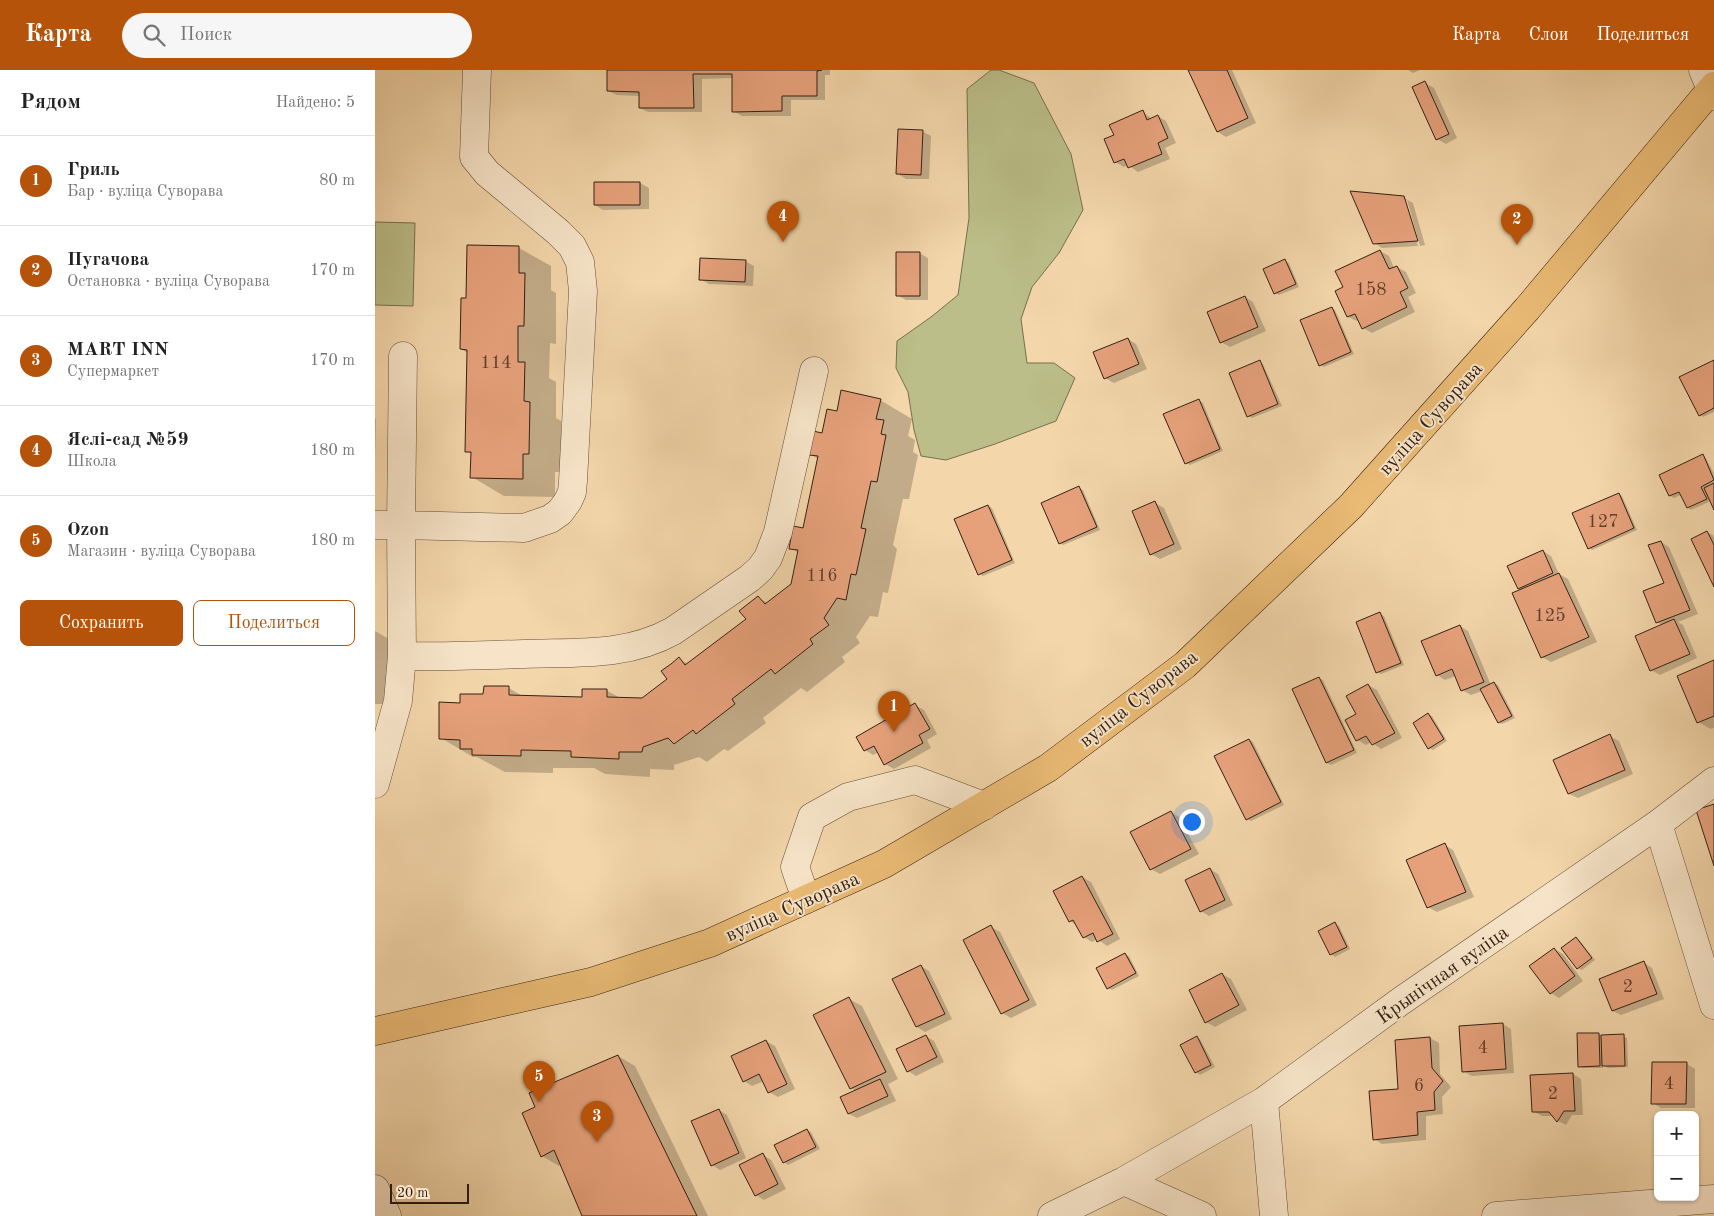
<!DOCTYPE html>
<html lang="ru">
<meta charset="utf-8">
<style>
:root{--surface:#fff;--page:#f6f6f6;--text:#222;--muted:#767676;--line:#e0e0e0;--accent:#b45309}
body{margin:0;font-family:"Old Standard TT",serif;background:var(--page);color:var(--text)}
.controls{position:absolute;right:15px;bottom:15px;display:grid;overflow:hidden;border-radius:8px;box-shadow:0 1px 4px #0004}
.controls button{width:45px;height:45px;display:grid;place-items:center;padding:0;border:0;border-bottom:1px solid var(--line);background:var(--surface);color:var(--text);font:25px sans-serif}
.scale{position:absolute;left:15px;bottom:12px;width:79px;box-sizing:border-box;padding-left:5px;border:2px solid #342013;border-top:0;font-size:14px;line-height:18px;white-space:nowrap;color:#342013;-webkit-text-stroke:4px #f7e4c8;paint-order:stroke}
.you{position:absolute;left:816px;top:751px;width:18px;height:18px;margin:-12px;border:4px solid #fff;border-radius:50%;background:#1a73e8;box-shadow:0 0 0 8px #1a73e833}
.badge{display:grid;place-items:center;width:32px;height:32px;border-radius:50%;background:var(--accent);color:#fff;font-size:16px;font-weight:700}
.pin{position:absolute;translate:-50% -41px;filter:drop-shadow(0 1px 2px #0008)}
.pin::after{content:'';position:absolute;top:26px;width:18px;height:15px;background:inherit;clip-path:polygon(0 0,100% 0,50% 100%)}
.list{margin:0;padding:0;list-style:none}
h2{display:flex;justify-content:space-between;align-items:center;height:65px;margin:0;padding:0 20px;font-size:21px}
h2 small{font-size:16px;font-weight:400;color:var(--muted)}
.list li{display:grid;grid-template-columns:32px 1fr auto;gap:15px;align-items:center;box-sizing:border-box;height:90px;padding:0 20px;border-top:1px solid var(--line)}
.list b{display:block;font-size:19px;white-space:nowrap}
.list p{margin:0;font-size:16px;white-space:nowrap;color:var(--muted)}
.list em{font-size:16px;font-style:normal;color:var(--muted)}
.actions{display:flex;gap:10px;padding:15px 20px}
.actions a{flex:1;padding:11px 0;border:1px solid var(--accent);border-radius:8px;text-align:center;font-size:18px;color:var(--accent)}
.actions .main{background:var(--accent);color:#fff}
.icon{flex:none;width:28px;height:28px;fill:none;stroke:currentColor;stroke-width:2;stroke-linecap:round;stroke-linejoin:round}
.map{position:relative;flex:none;width:1339px;height:1146px;overflow:hidden}
header{display:flex;align-items:center;gap:30px;box-sizing:border-box;height:70px;padding:0 25px;background:var(--accent);color:#fff}
header strong{font-size:24px}
nav{display:flex;gap:28px;margin-inline-start:auto;font-size:18px}
.search{width:350px;height:45px;background:var(--page);display:flex;align-items:center;gap:12px;box-sizing:border-box;padding:0 18px;border-radius:28px;color:var(--muted);font-size:19px}
main{display:flex}
aside{flex:1;background:var(--surface)}
.map>svg:first-child{display:block}
</style>
<header>
<strong>Карта</strong>
<div class="search"><svg class="icon" aria-label="search" viewBox="0 0 24 24"><circle cx="10" cy="10" r="6"/><path d="M15 15l6 6"/></svg>Поиск</div>
<nav><a>Карта</a><a>Слои</a><a>Поделиться</a></nav>
</header>
<main>
<aside>
<h2>Рядом<small>Найдено: 5</small></h2>
<ul class="list">
<li><span class="badge">1</span><div><b>Гриль</b><p>Бар · вуліца Суворава</p></div><em>80 m</em></li>
<li><span class="badge">2</span><div><b>Пугачова</b><p>Остановка · вуліца Суворава</p></div><em>170 m</em></li>
<li><span class="badge">3</span><div><b>MART INN</b><p>Супермаркет</p></div><em>170 m</em></li>
<li><span class="badge">4</span><div><b>Яслі-сад №59</b><p>Школа</p></div><em>180 m</em></li>
<li><span class="badge">5</span><div><b>Ozon</b><p>Магазин · вуліца Суворава</p></div><em>180 m</em></li>
</ul>
<div class="actions"><a class="main">Сохранить</a><a>Поделиться</a></div>
</aside>
<div class="map">
<svg width="1339" height="1146" viewBox="0 0 1339 1146">
<rect width="100%" height="100%" fill="#f3d6aa"/>
<filter id="stains"><feTurbulence type="fractalNoise" baseFrequency=".004" numOctaves="4"/><feColorMatrix values="0 0 0 0 .2 0 0 0 0 .09 0 0 0 0 .02 0 0 0 .5 -.17"/></filter>
<radialGradient id="worn" r=".72"><stop offset=".6" stop-color="#630" stop-opacity="0"/><stop offset="1" stop-color="#630" stop-opacity=".3"/></radialGradient>
<path fill="#bbbe88" stroke="#786f4e" d="M 616,0 L 624,0 L 659,13 L 696,84 L 708,140 L 684,183 L 657,217 L 646,249 L 652,293 L 679,293 L 700,308 L 681,351 L 620,374 L 571,390 L 546,386 L 539,360 L 533,322 L 521,298 L 522,271 L 556,247 L 583,225 L 594,148 L 592,19 Z
M 0,152 L 40,153 L 38,236 L 0,235 Z"/>
<path fill="#0003" d="M 231,0 L 455,0 L 455,5 L 450,5 L 450,30 L 416,30 L 416,46 L 367,46 L 358,41 L 359,8 L 327,9 L 327,42 L 273,42 L 265,38 L 265,26 L 242,25 L 233,21 L 233,1 Z
M 815,0 L 857,0 L 881,53 L 851,67 L 843,62 Z
M 1033,0 L 1045,0 L 1038,3 Z
M 1050,13 L 1059,18 L 1082,68 L 1071,74 L 1062,69 Z
M 768,42 L 777,49 L 783,46 L 791,51 L 801,73 L 790,78 L 795,89 L 763,102 L 753,95 L 749,97 L 740,92 L 740,66 Z
M 547,61 L 556,66 L 554,109 L 531,109 L 523,104 Z
M 220,113 L 265,113 L 274,118 L 274,139 L 228,140 L 220,135 Z
M 1029,128 L 1038,133 L 1050,175 L 1045,176 L 1032,130 L 1029,130 L 1043,176 L 1007,178 L 999,173 Z
M 93,176 L 144,178 L 176,196 L 176,220 L 181,223 L 181,274 L 175,273 L 174,308 L 181,312 L 181,348 L 186,351 L 186,402 L 180,402 L 180,427 L 129,426 L 97,407 L 97,384 L 91,381 L 93,283 L 86,279 L 92,229 Z
M 1005,181 L 1014,186 L 1019,198 L 1022,197 L 1031,202 L 1041,223 L 1033,227 L 1040,242 L 997,263 L 988,258 L 985,250 L 982,251 L 973,247 L 961,222 L 970,218 Z
M 544,183 L 553,188 L 553,230 L 531,230 L 522,225 Z
M 370,191 L 379,196 L 378,216 L 334,214 L 325,209 Z
M 910,191 L 914,193 L 924,217 L 904,225 L 900,223 Z
M 870,227 L 878,232 L 891,261 L 855,277 L 846,272 Z
M 957,238 L 960,240 L 979,284 L 949,297 L 945,295 Z
M 753,269 L 761,274 L 772,299 L 739,313 L 730,308 Z
M 1339,291 L 1339,342 L 1328,347 L 1325,345 Z
M 884,292 L 888,294 L 907,336 L 877,348 L 873,346 Z
M 505,330 L 537,349 L 533,366 L 540,370 L 538,382 L 543,385 L 534,429 L 528,429 L 518,475 L 522,479 L 513,523 L 508,522 L 503,547 L 495,546 L 481,567 L 485,573 L 467,587 L 470,592 L 432,622 L 426,618 L 388,648 L 391,653 L 353,681 L 349,679 L 332,692 L 324,687 L 299,695 L 299,700 L 275,699 L 275,707 L 230,704 L 219,698 L 178,698 L 178,703 L 130,702 L 102,687 L 98,687 L 66,668 L 86,634 L 134,618 L 149,627 L 208,628 L 231,620 L 247,629 L 267,630 L 294,609 L 304,589 L 313,594 L 372,549 L 383,528 L 393,533 L 418,514 L 424,483 L 415,478 L 429,459 L 443,389 L 435,384 L 463,342 Z
M 824,330 L 828,333 L 848,381 L 815,395 L 811,393 Z
M 0,348 L 1,349 L 0,390 Z
M 1327,386 L 1331,388 L 1339,404 L 1339,437 L 1336,431 L 1316,440 L 1312,437 L 1306,425 L 1299,428 L 1295,426 L 1286,405 Z
M 704,418 L 708,420 L 725,460 L 688,475 L 685,473 Z
M 1244,424 L 1247,426 L 1262,460 L 1217,480 L 1214,478 Z
M 780,433 L 789,438 L 807,479 L 785,489 L 776,484 Z
M 613,436 L 617,438 L 640,493 L 608,506 L 604,504 Z
M 1332,462 L 1339,466 L 1339,514 Z
M 1286,472 L 1294,477 L 1323,544 L 1303,552 L 1308,555 L 1322,588 L 1285,605 L 1276,600 L 1287,555 L 1282,552 L 1291,513 Z
M 1168,481 L 1176,486 L 1184,504 L 1193,509 L 1222,572 L 1176,592 L 1167,587 L 1147,520 L 1144,518 Z
M 1005,544 L 1009,546 L 1029,595 L 1006,604 L 1002,602 Z
M 1085,556 L 1093,561 L 1116,615 L 1119,613 L 1123,615 L 1140,648 L 1127,654 L 1123,652 L 1107,621 L 1096,625 L 1087,620 L 1081,606 L 1070,610 L 1062,605 Z
M 0,561 L 14,569 L 13,634 L 0,634 Z
M 1339,591 L 1339,658 L 1336,659 L 1323,652 Z
M 944,608 L 948,610 L 982,683 L 956,695 L 952,693 L 918,620 Z
M 993,615 L 1002,620 L 1027,668 L 1006,679 L 996,672 L 991,675 L 982,670 L 983,644 Z
M 540,635 L 549,640 L 562,664 L 552,670 L 556,678 L 519,699 L 510,694 L 504,682 L 498,685 L 490,680 Z
M 1053,644 L 1057,646 L 1072,671 L 1058,680 L 1054,678 Z
M 1235,666 L 1244,671 L 1258,704 L 1203,728 L 1194,724 L 1180,690 Z
M 874,670 L 878,672 L 909,735 L 876,751 L 872,749 Z
M 796,742 L 804,747 L 824,784 L 785,804 L 776,799 Z
M 1070,775 L 1078,780 L 1099,827 L 1062,842 L 1053,837 Z
M 835,799 L 843,804 L 858,835 L 834,846 L 826,841 Z
M 707,807 L 716,812 L 745,869 L 732,876 L 722,869 L 717,872 L 709,867 L 703,856 L 695,851 Z
M 960,854 L 964,856 L 975,879 L 960,887 L 956,884 Z
M 616,857 L 625,862 L 662,935 L 636,948 L 627,943 Z
M 1201,868 L 1205,871 L 1220,890 L 1207,900 L 1203,898 Z
M 1179,879 L 1188,884 L 1208,911 L 1184,928 L 1176,923 L 1156,896 Z
M 750,884 L 754,886 L 764,906 L 737,920 L 733,918 Z
M 1269,893 L 1277,898 L 1289,929 L 1246,945 L 1238,941 Z
M 546,896 L 554,901 L 577,949 L 550,962 L 542,957 Z
M 847,904 L 856,909 L 872,940 L 840,957 L 831,952 Z
M 474,929 L 487,936 L 523,1009 L 513,1014 L 521,1031 L 482,1048 L 474,1044 L 481,1021 L 476,1018 L 440,946 Z
M 1128,954 L 1136,959 L 1139,1003 L 1097,1006 L 1088,1001 Z
M 1224,964 L 1227,966 L 1248,966 L 1252,968 L 1253,997 L 1233,998 L 1228,995 L 1228,998 L 1208,998 L 1204,996 Z
M 551,966 L 559,971 L 569,992 L 541,1006 L 533,1001 Z
M 822,967 L 825,969 L 840,997 L 825,1005 L 821,1002 Z
M 1055,968 L 1064,973 L 1065,1004 L 1076,1017 L 1067,1027 L 1068,1044 L 1051,1046 L 1051,1070 L 1007,1074 L 999,1069 Z
M 391,971 L 400,976 L 420,1019 L 403,1027 L 394,1022 L 389,1011 L 377,1016 L 369,1011 Z
M 243,986 L 260,996 L 333,1146 L 208,1146 L 186,1094 L 184,1096 L 167,1086 L 162,1038 Z
M 1279,993 L 1312,994 L 1320,999 L 1320,1038 L 1286,1038 L 1278,1033 Z
M 1198,1004 L 1206,1009 L 1208,1045 L 1197,1045 L 1191,1055 L 1183,1051 L 1179,1046 L 1167,1046 L 1158,1041 Z
M 344,1040 L 352,1045 L 371,1088 L 345,1100 L 337,1095 Z
M 432,1060 L 436,1062 L 445,1079 L 413,1095 L 409,1092 Z
M 388,1085 L 396,1090 L 411,1119 L 389,1130 L 381,1125 Z"/>
<path fill="#e6a17b" stroke="#342013" d="M 232,0 L 447,0 L 442,1 L 442,26 L 407,26 L 407,41 L 357,42 L 357,4 L 318,4 L 319,38 L 264,38 L 264,22 L 232,21 Z
M 813,0 L 852,0 L 873,48 L 842,62 Z
M 1050,11 L 1074,64 L 1061,70 L 1037,17 Z
M 768,40 L 772,50 L 783,45 L 793,68 L 783,73 L 787,84 L 753,98 L 749,89 L 739,93 L 729,69 L 739,65 L 734,55 Z
M 523,59 L 548,60 L 546,105 L 521,104 Z
M 219,112 L 265,112 L 265,135 L 219,135 Z
M 975,121 L 1029,126 L 1043,171 L 998,174 Z
M 92,175 L 144,176 L 144,203 L 150,203 L 149,256 L 143,256 L 143,292 L 150,292 L 149,331 L 155,332 L 154,384 L 148,384 L 148,409 L 95,408 L 96,382 L 90,382 L 92,280 L 85,279 L 86,228 L 91,228 Z
M 1005,180 L 1014,199 L 1022,196 L 1033,218 L 1025,222 L 1032,237 L 987,259 L 980,244 L 972,247 L 960,221 L 968,217 L 960,201 Z
M 521,182 L 545,182 L 545,226 L 521,226 Z
M 325,188 L 371,190 L 370,212 L 324,210 Z
M 910,189 L 921,214 L 899,224 L 888,199 Z
M 870,226 L 883,257 L 845,273 L 832,242 Z
M 957,237 L 976,282 L 944,296 L 925,250 Z
M 753,268 L 764,294 L 729,309 L 718,282 Z
M 885,290 L 903,334 L 872,347 L 854,303 Z
M 1339,290 L 1339,338 L 1324,346 L 1304,307 Z
M 466,320 L 506,329 L 501,349 L 509,350 L 506,364 L 511,365 L 502,412 L 496,411 L 486,458 L 491,459 L 481,505 L 476,504 L 471,530 L 462,528 L 449,548 L 454,555 L 435,569 L 438,574 L 400,604 L 396,599 L 357,629 L 360,634 L 321,664 L 318,660 L 299,674 L 293,668 L 268,677 L 267,682 L 244,682 L 244,689 L 196,687 L 196,681 L 146,680 L 146,686 L 97,685 L 97,679 L 85,679 L 85,670 L 64,669 L 64,632 L 85,633 L 85,624 L 108,624 L 109,616 L 134,616 L 134,625 L 207,627 L 207,619 L 232,619 L 232,627 L 267,628 L 292,609 L 286,601 L 296,594 L 304,587 L 310,595 L 371,549 L 364,541 L 383,526 L 390,534 L 416,514 L 423,480 L 414,479 L 418,456 L 428,458 L 443,386 L 434,385 L 438,361 L 447,363 L 452,339 L 462,341 Z
M 824,329 L 845,379 L 810,394 L 788,344 Z
M 1328,384 L 1339,410 L 1326,417 L 1332,429 L 1312,438 L 1304,422 L 1294,426 L 1284,405 Z
M 1339,413 L 1339,440 L 1329,418 Z
M 704,416 L 722,457 L 684,474 L 666,433 Z
M 1244,423 L 1259,458 L 1213,479 L 1197,443 Z
M 780,431 L 799,474 L 775,485 L 757,441 Z
M 613,435 L 637,490 L 603,505 L 579,449 Z
M 1332,461 L 1339,475 L 1339,517 L 1316,469 Z
M 1286,471 L 1315,540 L 1281,553 L 1268,521 L 1289,513 L 1273,475 Z
M 1168,480 L 1178,503 L 1143,519 L 1132,496 Z
M 1184,503 L 1214,567 L 1166,588 L 1137,523 Z
M 1005,542 L 1026,593 L 1001,603 L 981,552 Z
M 1299,549 L 1315,584 L 1275,601 L 1260,566 Z
M 1085,555 L 1109,612 L 1086,621 L 1077,599 L 1061,606 L 1046,571 Z
M 1339,590 L 1339,646 L 1322,653 L 1302,606 Z
M 944,607 L 979,680 L 951,693 L 917,619 Z
M 1119,612 L 1137,646 L 1123,653 L 1105,619 Z
M 993,614 L 1020,663 L 997,675 L 991,666 L 981,671 L 970,650 L 981,644 L 971,626 Z
M 540,633 L 555,659 L 544,665 L 548,673 L 509,695 L 499,676 L 489,681 L 481,667 Z
M 1053,643 L 1069,669 L 1053,679 L 1038,653 Z
M 1235,664 L 1250,700 L 1193,724 L 1178,690 Z
M 874,669 L 906,732 L 871,750 L 839,686 Z
M 1339,734 L 1339,796 L 1321,740 Z
M 796,741 L 816,779 L 775,800 L 755,762 Z
M 1070,773 L 1091,822 L 1052,838 L 1031,790 Z
M 835,798 L 850,830 L 825,842 L 810,810 Z
M 707,806 L 738,864 L 722,872 L 718,863 L 708,868 L 698,850 L 694,852 L 678,821 Z
M 960,852 L 972,877 L 955,885 L 943,861 Z
M 616,855 L 654,930 L 626,944 L 588,870 Z
M 1201,867 L 1217,888 L 1202,899 L 1186,878 Z
M 1179,878 L 1200,906 L 1175,924 L 1154,896 Z
M 750,883 L 761,903 L 732,919 L 721,898 Z
M 1269,891 L 1282,924 L 1237,941 L 1224,909 Z
M 546,895 L 570,944 L 541,957 L 517,909 Z
M 847,903 L 864,935 L 830,953 L 814,920 Z
M 474,927 L 511,1002 L 475,1019 L 438,945 Z
M 1128,953 L 1131,999 L 1087,1002 L 1084,956 Z
M 1202,963 L 1224,963 L 1225,996 L 1203,997 Z
M 1249,964 L 1250,996 L 1227,996 L 1226,965 Z
M 551,965 L 562,987 L 532,1002 L 521,979 Z
M 822,966 L 836,995 L 820,1003 L 805,975 Z
M 1055,967 L 1057,998 L 1068,1011 L 1059,1022 L 1060,1040 L 1042,1042 L 1043,1065 L 998,1070 L 994,1021 L 1023,1019 L 1020,970 Z
M 391,970 L 412,1014 L 393,1023 L 384,1004 L 368,1012 L 356,986 Z
M 243,985 L 322,1146 L 207,1146 L 179,1080 L 166,1087 L 147,1043 L 160,1037 L 154,1023 Z
M 1277,992 L 1312,992 L 1311,1034 L 1276,1034 Z
M 1198,1003 L 1200,1041 L 1189,1041 L 1182,1052 L 1174,1042 L 1157,1042 L 1155,1005 Z
M 505,1009 L 513,1026 L 473,1044 L 465,1027 Z
M 344,1039 L 364,1083 L 336,1096 L 316,1051 Z
M 432,1059 L 441,1077 L 408,1093 L 399,1075 Z
M 388,1083 L 403,1114 L 380,1126 L 364,1095 Z"/>
<g fill="none" stroke-linecap="round" stroke-linejoin="round">
<defs>
<path id="minor" d="M 1328,0 L 1339,26
M 28,286 L 26,455 L 149,458 L 175,449 L 185,442 L 193,431 L 197,422 L 198,411 L 208,221 L 205,192 L 197,176 L 183,162 L 112,103 L 99,87 L 102,0
M 0,455 L 26,455 L 27,586 L 23,631 L 0,714
M 27,586 C 68,587 108,585 149,584 C 201,582 251,587 298,561 L 375,508 L 385,499 L 393,488 L 403,462 L 439,301
M 1283,754 L 1339,935
M 431,829 L 420,797 L 437,747 L 473,727 L 540,710 L 609,736
M 749,1111 L 827,1146
M 0,1119 L 12,1146
M 677,1146 L 749,1111 L 889,1031
M 899,1146 L 889,1031 L 1026,931 L 1283,754 L 1339,711
M 1121,1146 L 1339,1129"/>
<path id="major" d="M 0,961 L 216,912 L 335,873 L 509,794 L 673,698 L 810,595 L 976,436 L 1152,239 L 1339,16"/>
</defs>
<use href="#minor" stroke="#644e39" stroke-width="29"/>
<use href="#major" stroke="#342013" stroke-width="29"/>
<use href="#minor" stroke="#f7e4c8" stroke-width="28"/>
<use href="#major" stroke="#eabb75" stroke-width="28"/>
</g>
<g text-anchor="middle" stroke-width="4" stroke-linejoin="round" paint-order="stroke">
<g font-size="18" fill="#60402d">
<text x="996" y="225">158</text>
<text x="121" y="298">114</text>
<text x="1228" y="457">127</text>
<text x="447" y="511">116</text>
<text x="1175" y="551">125</text>
<text x="1253" y="922">2</text>
<text x="1108" y="983">4</text>
<text x="1294" y="1019">4</text>
<text x="1044" y="1021">6</text>
<text x="1178" y="1029">2</text>
</g>
<g font-size="20" fill="#342013" stroke="#f7e4c8">
<text transform="translate(1055 348) rotate(-48)" y="7">вуліца Суворава</text>
<text transform="translate(763 628) rotate(-38)" y="7">вуліца Суворава</text>
<text transform="translate(417 836) rotate(-24)" y="7">вуліца Суворава</text>
<text transform="translate(1067 904) rotate(-35)" y="7">Крынічная вуліца</text>
</g>
</g>
<rect width="100%" height="100%" filter="url(#stains)"/>
<rect width="100%" height="100%" fill="url(#worn)"/>
</svg>
<div class="controls">
<button>+</button>
<button>−</button>
</div>
<div class="scale">20 m</div>
<div class="you"></div>
<div class="pin badge" style="left:519px;top:662px">1</div>
<div class="pin badge" style="left:1142px;top:175px">2</div>
<div class="pin badge" style="left:222px;top:1072px">3</div>
<div class="pin badge" style="left:408px;top:172px">4</div>
<div class="pin badge" style="left:164px;top:1032px">5</div>
</div>
</main>
